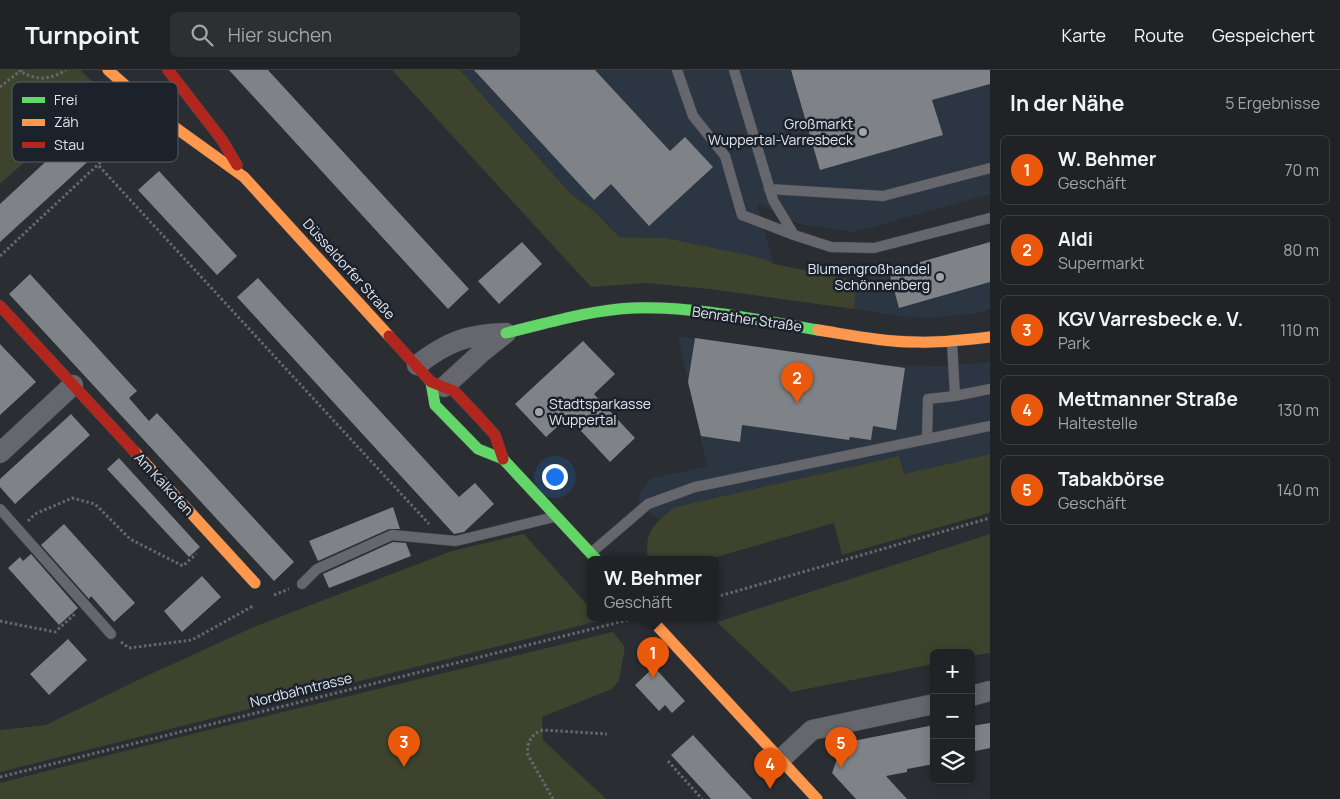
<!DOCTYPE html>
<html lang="de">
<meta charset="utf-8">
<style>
:root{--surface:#202226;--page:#2d2f32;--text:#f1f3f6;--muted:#a2a4a7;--line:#3d3f43;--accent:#ea580c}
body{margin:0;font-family:Manrope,sans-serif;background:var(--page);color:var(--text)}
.controls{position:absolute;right:15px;bottom:15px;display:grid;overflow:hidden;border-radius:8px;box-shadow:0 2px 12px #0003}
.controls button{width:45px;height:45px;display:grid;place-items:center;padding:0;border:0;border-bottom:1px solid var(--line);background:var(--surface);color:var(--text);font:25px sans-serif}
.you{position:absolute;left:554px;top:406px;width:18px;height:18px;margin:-12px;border:4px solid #fff;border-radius:50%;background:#1a73e8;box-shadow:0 0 0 8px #1a73e833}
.badge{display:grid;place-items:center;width:32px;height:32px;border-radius:50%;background:var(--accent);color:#fff;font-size:16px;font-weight:700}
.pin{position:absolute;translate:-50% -41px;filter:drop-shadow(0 1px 2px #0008)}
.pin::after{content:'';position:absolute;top:26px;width:18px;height:15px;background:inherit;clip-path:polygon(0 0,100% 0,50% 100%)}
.popup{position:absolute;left:587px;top:486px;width:132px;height:65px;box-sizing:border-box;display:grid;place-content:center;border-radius:8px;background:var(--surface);filter:drop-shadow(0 1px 4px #0005);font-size:16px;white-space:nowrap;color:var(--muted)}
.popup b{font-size:19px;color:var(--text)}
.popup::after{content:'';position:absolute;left:50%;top:100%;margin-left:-10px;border:10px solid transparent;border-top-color:var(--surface)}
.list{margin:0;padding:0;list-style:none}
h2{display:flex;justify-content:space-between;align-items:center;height:65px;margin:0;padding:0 20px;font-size:21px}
h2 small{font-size:16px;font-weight:400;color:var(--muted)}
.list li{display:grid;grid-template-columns:32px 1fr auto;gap:15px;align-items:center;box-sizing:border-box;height:70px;margin:0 10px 10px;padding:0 10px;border:1px solid var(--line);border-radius:8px}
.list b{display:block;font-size:19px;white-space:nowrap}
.list p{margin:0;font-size:16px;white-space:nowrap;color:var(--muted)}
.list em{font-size:16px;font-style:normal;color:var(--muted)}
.icon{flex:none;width:28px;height:28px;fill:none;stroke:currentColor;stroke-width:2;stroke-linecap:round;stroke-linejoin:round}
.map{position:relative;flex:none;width:990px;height:729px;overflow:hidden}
header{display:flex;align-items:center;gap:30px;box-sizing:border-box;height:70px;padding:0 25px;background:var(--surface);border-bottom:1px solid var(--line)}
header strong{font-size:24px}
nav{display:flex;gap:28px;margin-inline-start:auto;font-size:18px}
.search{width:350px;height:45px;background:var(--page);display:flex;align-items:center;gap:12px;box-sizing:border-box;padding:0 18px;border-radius:8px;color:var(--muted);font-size:19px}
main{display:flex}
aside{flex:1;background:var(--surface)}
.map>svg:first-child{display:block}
</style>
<header>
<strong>Turnpoint</strong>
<div class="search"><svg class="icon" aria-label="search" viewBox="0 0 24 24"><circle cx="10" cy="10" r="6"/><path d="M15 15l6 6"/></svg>Hier suchen</div>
<nav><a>Karte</a><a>Route</a><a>Gespeichert</a></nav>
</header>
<main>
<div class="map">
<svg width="990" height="729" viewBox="0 0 990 729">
<rect width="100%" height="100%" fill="#2a2d32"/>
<path fill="#2c3542" d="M 460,0 L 990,0 L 990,124 L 854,162 L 798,154 L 757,133 L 774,194 L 762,188 L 666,168 L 619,167 L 595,142 L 570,123 Z
M 990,173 L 990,239 L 972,244 L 927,248 L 897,246 L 854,239 L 857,211 Z
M 678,266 L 880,295 L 942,296 L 990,292 L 990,384 L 904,404 L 899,386 L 675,437 L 658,449 L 641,437 L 638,426 L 650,409 L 707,396 Z"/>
<path fill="#3e432e" d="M 0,0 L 80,0 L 103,22 L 0,114 Z
M 392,0 L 460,0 L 570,123 L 595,142 L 619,167 L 666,168 L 762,188 L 774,194 L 857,211 L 854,239 L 709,219 L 646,213 L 591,217 Z
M 990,384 L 990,442 L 989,443 L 842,485 L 834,453 L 709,489 L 648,489 C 644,463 654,452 675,437 L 899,386 L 904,404 Z
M 524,464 L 590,538 L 590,547 L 599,547 L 602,550 L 0,702 L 0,660 L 46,655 L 142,608 L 256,556 L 452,481 Z
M 990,464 L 990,583 L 971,586 L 971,583 L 934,583 L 934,594 L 791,622 L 717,552 Z
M 613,562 L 625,577 L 619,610 L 612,619 L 542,647 L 543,670 L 606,729 L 0,729 L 0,713 L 176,668 Z"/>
<path fill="#7f8286" d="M 229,0 L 268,0 L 469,219 L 448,239 Z
M 474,0 L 595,0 L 670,81 L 685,67 L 713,97 L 649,156 L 611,114 L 594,130 Z
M 791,0 L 990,0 L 990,14 L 932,30 L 943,65 L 820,100 Z
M 111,31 L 131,52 L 0,172 L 0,134 Z
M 159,101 L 237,186 L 217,205 L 138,120 Z
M 522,172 L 542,194 L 499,234 L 478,211 Z
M 990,172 L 990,212 L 899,238 L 889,201 Z
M 30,204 L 137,321 L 129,328 L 149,351 L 157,343 L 294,492 L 274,511 L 9,224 Z
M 258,208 L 459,427 L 475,413 L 494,434 L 464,462 L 454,464 L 237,227 Z
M 695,268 L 905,298 L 896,360 L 873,356 L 871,370 L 850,367 L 849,370 L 742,355 L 740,372 L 701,366 L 688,312 Z
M 583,271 L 615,304 L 594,324 L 635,368 L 610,392 L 568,347 L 546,367 L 515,334 Z
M 0,274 L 36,312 L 0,345 Z
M 71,344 L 90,365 L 15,434 L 0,417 L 0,409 Z
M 119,388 L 200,477 L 189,487 L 107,399 Z
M 393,437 L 400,459 L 389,459 L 318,491 L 309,471 Z
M 64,454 L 135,533 L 114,552 L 91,526 L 89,529 L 41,475 Z
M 393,472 L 406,473 L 411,486 L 329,518 L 323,504 Z
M 31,484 L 78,538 L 59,555 L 8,498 L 20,487 L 23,491 Z
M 202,506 L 221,527 L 182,562 L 164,541 Z
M 68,569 L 87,590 L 49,625 L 30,604 Z
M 654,597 L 685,631 L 672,643 L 665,635 L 659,641 L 635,615 Z
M 990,653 L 990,678 L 971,682 L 971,656 Z
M 934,655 L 934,694 L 907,699 L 907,702 L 886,706 L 907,729 L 856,729 L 832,703 L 843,673 Z
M 693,665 L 726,701 L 752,729 L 711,729 L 704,721 L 671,685 Z"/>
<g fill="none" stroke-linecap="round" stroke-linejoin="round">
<defs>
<path id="lane" d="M 677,0 L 693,46 L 725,86 L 742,145 L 794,165
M 734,0 L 773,130 L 794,165 L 831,177 L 874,178 L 990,148
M 769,119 L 883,126 L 990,98
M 955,326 L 990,319
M 927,369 L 990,356
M 0,439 L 111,564
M 591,483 L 648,434 L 695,417 L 927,369 L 928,329 L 955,326 L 952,272
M 302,514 L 317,499 L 392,465 L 456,471 L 554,447"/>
<path id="street" d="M 417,295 C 447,272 467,264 506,263 L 482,282 L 444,317
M 0,383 L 73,315
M 971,626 L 990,621
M 780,690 L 812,660 L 934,634"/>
<path id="fast" d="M 506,263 C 548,253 590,240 633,238 C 695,236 757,250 818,260
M 431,312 L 435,335 L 478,379 L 503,389 L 596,489"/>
<path id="slow" d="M 108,0 L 162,48 L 244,107 L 389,266
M 818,260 C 850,265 884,272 917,272 C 941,273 966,270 990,267
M 135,382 L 255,513
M 649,547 L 817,729"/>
<path id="jam" d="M 168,0 L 222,70 L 237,95
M 0,236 L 135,382
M 389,266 L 431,312 L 454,321 L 474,342 L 495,365 L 503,389"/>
</defs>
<use href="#lane" stroke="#45484c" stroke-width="11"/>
<use href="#street" stroke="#45484c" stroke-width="21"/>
<use href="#fast" stroke="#45484c" stroke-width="12"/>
<use href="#slow" stroke="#45484c" stroke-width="12"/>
<use href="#jam" stroke="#45484c" stroke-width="12"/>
<path stroke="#66686c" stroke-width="3" stroke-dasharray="2.5 2.5" stroke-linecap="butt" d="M 22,0 L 20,1 C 36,11 50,10 66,0
M 0,17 L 20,1
M 99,96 L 429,454
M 0,186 L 119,75
M 28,451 L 35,444 L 72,428 L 95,434 L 130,469 L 183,496 L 196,484
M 274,525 L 289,519
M 716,527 L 990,448
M 0,551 L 55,562 L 75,544
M 121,572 L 129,578 L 192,570 L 253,536
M 668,691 L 702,729
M 0,707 L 628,550
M 553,729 L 528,685 C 526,673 532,663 543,660 L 607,664"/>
<use href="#lane" stroke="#65676c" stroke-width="10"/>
<use href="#street" stroke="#65676c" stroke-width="20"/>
<use href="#fast" stroke="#63d668" stroke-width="11"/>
<use href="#slow" stroke="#ff974d" stroke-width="11"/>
<use href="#jam" stroke="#b3261e" stroke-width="11"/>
</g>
<g fill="#a1a5ab" stroke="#1c222c" stroke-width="2">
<circle cx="863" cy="62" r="5"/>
<circle cx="940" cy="207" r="5"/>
<circle cx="539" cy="342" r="5"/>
</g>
<g text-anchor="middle" stroke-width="5" stroke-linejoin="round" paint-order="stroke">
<g font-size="14" fill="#e1e6ec" stroke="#1c222c" text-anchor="end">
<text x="853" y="59">Großmarkt<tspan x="853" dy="16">Wuppertal-Varresbeck</tspan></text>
<text x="930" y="204">Blumengroßhandel<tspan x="930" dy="16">Schönnenberg</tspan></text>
<text x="549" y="339" text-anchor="start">Stadtsparkasse<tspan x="549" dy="16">Wuppertal</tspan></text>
</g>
<g font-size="14" fill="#e1e6ec" stroke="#1c222c">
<text transform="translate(349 199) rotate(48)" y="5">Düsseldorfer Straße</text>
<text transform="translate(747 249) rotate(8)" y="5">Benrather Straße</text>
<text transform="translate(164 414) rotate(47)" y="5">Am Kalkofen</text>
<text transform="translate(301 620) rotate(-14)" y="5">Nordbahntrasse</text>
</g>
</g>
<rect x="12" y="12" width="166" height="80" rx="8" fill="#1c222c" stroke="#575d66" stroke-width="1"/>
<rect x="22" y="27" width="23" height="6" fill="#63d668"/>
<rect x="22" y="49" width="23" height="7" fill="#ff974d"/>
<rect x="22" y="72" width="23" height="6" fill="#b3261e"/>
<g font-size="14" fill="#e1e6ec">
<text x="54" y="35">Frei</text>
<text x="54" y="57">Zäh</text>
<text x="54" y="80">Stau</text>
</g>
</svg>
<div class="controls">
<button>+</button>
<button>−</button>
<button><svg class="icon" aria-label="layers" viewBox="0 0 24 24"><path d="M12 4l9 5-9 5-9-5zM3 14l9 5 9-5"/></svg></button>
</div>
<div class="you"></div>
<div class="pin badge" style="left:653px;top:608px">1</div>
<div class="popup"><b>W. Behmer</b>Geschäft</div>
<div class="pin badge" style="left:797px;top:333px">2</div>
<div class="pin badge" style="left:404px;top:697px">3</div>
<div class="pin badge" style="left:770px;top:719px">4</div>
<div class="pin badge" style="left:841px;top:698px">5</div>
</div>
<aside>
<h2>In der Nähe<small>5 Ergebnisse</small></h2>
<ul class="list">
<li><span class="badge">1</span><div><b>W. Behmer</b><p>Geschäft</p></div><em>70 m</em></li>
<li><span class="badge">2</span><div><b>Aldi</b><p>Supermarkt</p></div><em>80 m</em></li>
<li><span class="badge">3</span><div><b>KGV Varresbeck e. V.</b><p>Park</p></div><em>110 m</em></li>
<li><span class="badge">4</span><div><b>Mettmanner Straße</b><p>Haltestelle</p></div><em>130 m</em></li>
<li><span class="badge">5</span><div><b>Tabakbörse</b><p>Geschäft</p></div><em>140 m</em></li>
</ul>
</aside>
</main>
